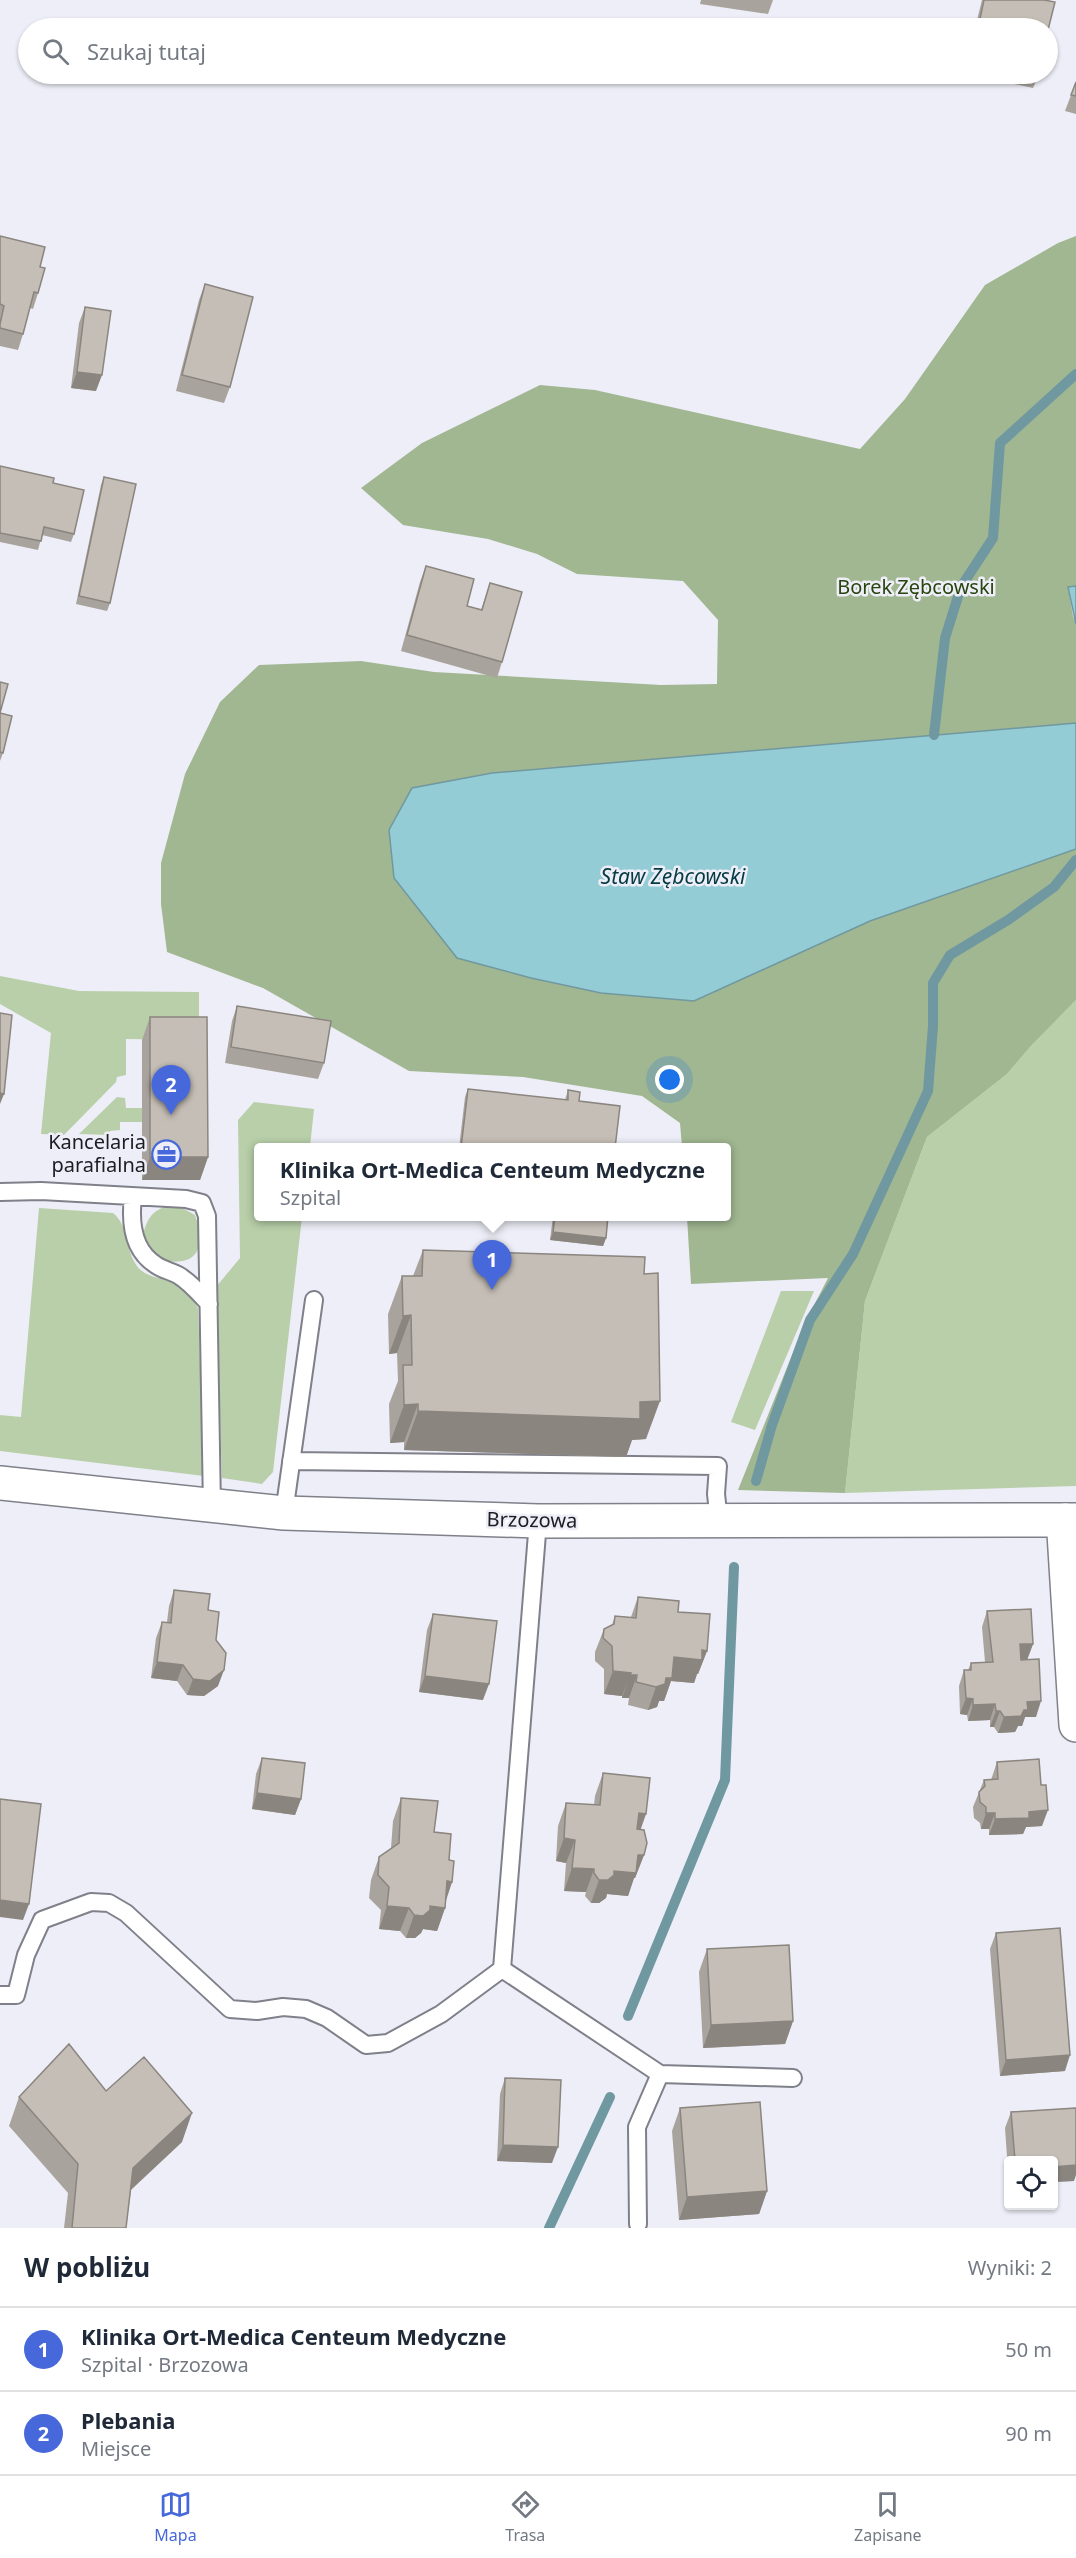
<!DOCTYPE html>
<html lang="pl">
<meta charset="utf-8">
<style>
:root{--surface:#fff;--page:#f6f6f7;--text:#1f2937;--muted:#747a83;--line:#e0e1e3;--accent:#4668db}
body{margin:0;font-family:"Noto Sans",sans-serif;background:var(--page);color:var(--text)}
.controls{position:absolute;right:18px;bottom:18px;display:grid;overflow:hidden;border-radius:6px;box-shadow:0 2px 4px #0004}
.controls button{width:54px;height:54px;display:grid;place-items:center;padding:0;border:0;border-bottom:2px solid var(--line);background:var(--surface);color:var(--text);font:30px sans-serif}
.you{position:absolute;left:670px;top:1080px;width:21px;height:21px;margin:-15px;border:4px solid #fff;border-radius:50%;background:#1a73e8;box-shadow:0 0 0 9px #1a73e833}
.badge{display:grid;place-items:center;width:39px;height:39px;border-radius:50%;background:var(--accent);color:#fff;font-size:20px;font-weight:700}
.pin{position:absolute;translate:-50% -50px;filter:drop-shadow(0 2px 3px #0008)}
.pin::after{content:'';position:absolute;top:32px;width:21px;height:18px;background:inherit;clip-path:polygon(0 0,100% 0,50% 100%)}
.popup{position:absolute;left:254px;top:1143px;width:477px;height:78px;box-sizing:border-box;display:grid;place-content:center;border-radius:6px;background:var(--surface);filter:drop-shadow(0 2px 4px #0005);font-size:20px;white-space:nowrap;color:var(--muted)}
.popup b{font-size:22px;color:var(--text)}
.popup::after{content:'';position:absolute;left:50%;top:100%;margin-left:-12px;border:12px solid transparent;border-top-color:var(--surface)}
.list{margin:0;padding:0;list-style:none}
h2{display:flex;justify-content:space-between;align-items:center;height:78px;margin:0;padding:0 24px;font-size:26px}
h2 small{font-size:20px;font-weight:400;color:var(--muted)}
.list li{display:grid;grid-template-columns:39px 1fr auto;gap:18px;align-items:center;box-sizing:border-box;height:84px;padding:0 24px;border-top:2px solid var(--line)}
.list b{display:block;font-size:22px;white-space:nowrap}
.list p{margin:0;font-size:20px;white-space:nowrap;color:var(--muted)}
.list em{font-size:20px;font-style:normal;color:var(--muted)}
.icon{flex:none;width:33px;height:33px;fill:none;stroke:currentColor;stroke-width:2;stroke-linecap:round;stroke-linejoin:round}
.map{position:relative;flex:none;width:1076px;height:2228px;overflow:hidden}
.search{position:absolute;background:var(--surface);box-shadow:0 2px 4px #0004;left:18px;right:18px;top:18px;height:66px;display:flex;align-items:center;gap:15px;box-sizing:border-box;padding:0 21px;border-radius:33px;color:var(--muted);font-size:22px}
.sheet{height:246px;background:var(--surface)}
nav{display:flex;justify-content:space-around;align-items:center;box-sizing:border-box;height:84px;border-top:2px solid var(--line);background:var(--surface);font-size:16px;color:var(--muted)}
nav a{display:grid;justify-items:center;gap:3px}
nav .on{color:var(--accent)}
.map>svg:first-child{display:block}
</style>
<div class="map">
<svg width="1076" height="2228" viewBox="0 0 1076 2228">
<rect width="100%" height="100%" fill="#eeeef8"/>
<path fill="#b8cfa9" d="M 0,976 L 79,991 L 199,992 L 199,1040 L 126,1039 L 126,1075 L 117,1077 L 116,1082 L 64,1135 L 41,1134 L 51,1033 L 0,1004 Z
M 1076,1000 L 1076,1486 L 845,1493 L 865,1301 L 927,1137 L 1007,1074 L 1030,1047 Z
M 117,1097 L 125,1098 L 126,1108 L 142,1108 L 142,1122 L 120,1122 L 120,1130 L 110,1131 L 110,1135 L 79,1134 Z
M 254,1102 L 314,1109 L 310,1147 L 258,1148 L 258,1216 L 302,1217 L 273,1472 L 262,1484 L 222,1478 L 216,1287 L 240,1258 L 238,1120 Z
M 170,1206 L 184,1209 L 195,1215 C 208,1250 195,1269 158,1259 L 142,1239 C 146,1221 151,1209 170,1206 Z
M 39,1208 L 113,1213 C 128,1225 125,1246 135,1263 C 143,1278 162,1277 176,1284 C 186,1290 192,1298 198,1308 L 204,1476 L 0,1451 L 0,1415 L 21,1417 Z
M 781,1291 L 814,1291 L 755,1430 L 731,1422 Z"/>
<path fill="#a0b791" d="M 1076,236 L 1076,586 L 1068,587 L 1073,616 L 1076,624 L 1076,723 L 531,978 L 601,993 L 694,1001 L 870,921 L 1076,849 L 1076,1000 L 1030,1047 L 1007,1074 L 927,1137 L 865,1301 L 845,1493 L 738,1490 L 804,1325 L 828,1278 L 691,1284 L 687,1217 L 726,1216 L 726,1148 L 682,1147 L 680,1123 L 642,1096 L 523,1077 L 409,1071 L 263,988 L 167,952 L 161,904 L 161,863 L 185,774 L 220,702 L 259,665 L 361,661 L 434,672 L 661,685 L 717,684 L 718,620 L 683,581 L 577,574 L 537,554 L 488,539 L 403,525 L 361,488 L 422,443 L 540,385 L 595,390 L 860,449 L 905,399 L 985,285 L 1058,243 Z"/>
<path fill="#94ccd6" stroke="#7098a0" stroke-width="1.5" d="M 1076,586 L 1076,624 L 1068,587 Z
M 1076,723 L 1076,849 L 870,921 L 694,1001 L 601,993 L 531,978 L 457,958 L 394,878 L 389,830 L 412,788 L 492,773 Z"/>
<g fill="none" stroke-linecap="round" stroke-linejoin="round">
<path stroke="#7098a0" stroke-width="10" d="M 934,735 L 945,638 L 961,587 L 993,538 L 1000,443 L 1076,374
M 756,1481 L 772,1425 L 810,1320 L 853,1254 L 928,1091 L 933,1026 L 933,983 L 950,955 L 1008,920 L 1054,887 L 1076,860
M 628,2016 L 725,1780 L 734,1567
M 549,2228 L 610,2097"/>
<defs>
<path id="lane" d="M 0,1192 L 41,1191 L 186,1199 L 202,1203 L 207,1216 L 212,1507
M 133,1197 C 130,1222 132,1250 156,1265 C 163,1270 171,1271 178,1275 C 190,1282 199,1293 209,1304
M 291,1461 L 718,1466 L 716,1494 L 719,1521
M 284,1513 L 314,1300
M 538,1521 L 502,1969 L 660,2074 L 637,2127 L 638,2224
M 0,1995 L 16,1995 L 26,1955 L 42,1920 L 91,1902 L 109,1903 L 126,1913 L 230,2009 L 257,2011 L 283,2007 L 306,2009 L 327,2018 L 366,2045 L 388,2043 L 441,2014 L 502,1969
M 660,2074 L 793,2078"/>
<path id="street" d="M 1065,1520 L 1064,1533 L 1076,1725"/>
<path id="secondary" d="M 0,1483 L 284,1513 L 538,1521 L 1076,1520"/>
</defs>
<use href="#lane" stroke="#7f8089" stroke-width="20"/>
<use href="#street" stroke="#7f8089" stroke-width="36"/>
<use href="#secondary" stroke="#7f8089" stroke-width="36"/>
<use href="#lane" stroke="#fff" stroke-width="16"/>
<use href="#street" stroke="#fff" stroke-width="33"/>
<use href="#secondary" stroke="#fff" stroke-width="33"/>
</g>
<path fill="#a9a39d" d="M 701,0 L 773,0 L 768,14 L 700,4 Z
M 982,0 L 1044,0 L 1047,28 L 975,28 Z
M 699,74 L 723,74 L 722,78 Z
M 968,74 L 1039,74 L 1033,88 Z
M 1076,82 L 1076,114 L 1065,111 Z
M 0,236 L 40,267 L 38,293 L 33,309 L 30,308 L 23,334 L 18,350 L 0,346 Z
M 205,284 L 230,387 L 224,403 L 176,391 L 199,300 Z
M 85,307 L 96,391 L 71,388 L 79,323 Z
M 0,466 L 53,483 L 74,534 L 71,542 L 42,535 L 38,550 L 0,542 Z
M 104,477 L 110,603 L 107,611 L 76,604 L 101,485 Z
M 426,566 L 467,606 L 481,610 L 490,583 L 502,662 L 497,678 L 401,651 L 420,582 Z
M 0,682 L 0,713 L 3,753 L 0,761 Z
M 237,1006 L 324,1063 L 318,1079 L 225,1063 L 232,1021 Z
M 150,1017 L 208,1157 L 200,1180 L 142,1180 L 142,1040 Z
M 468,1089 L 565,1100 L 568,1090 L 579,1101 L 615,1148 L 459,1148 L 465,1097 Z
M 553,1216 L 608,1216 L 606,1238 L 603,1246 L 550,1240 Z
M 423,1250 L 646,1439 L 632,1440 L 626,1457 L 404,1450 L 404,1442 L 390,1443 L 389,1404 L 398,1381 L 397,1353 L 389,1354 L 388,1314 L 402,1276 L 413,1276 Z
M 174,1590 L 208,1610 L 216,1640 L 218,1686 L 204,1696 L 187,1695 L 177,1681 L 151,1678 L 156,1638 L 162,1622 L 167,1622 L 169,1606 Z
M 638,1597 L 678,1612 L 707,1651 L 698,1674 L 697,1674 L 694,1683 L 671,1681 L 664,1701 L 659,1701 L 657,1707 L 648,1710 L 628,1705 L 629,1698 L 622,1698 L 622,1696 L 604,1694 L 604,1669 L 595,1661 L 595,1652 L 604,1629 L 612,1625 L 615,1616 L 631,1617 Z
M 987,1611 L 1033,1644 L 1027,1660 L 1036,1717 L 1025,1717 L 1022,1726 L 1018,1726 L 1015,1732 L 998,1733 L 994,1727 L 990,1727 L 990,1720 L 968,1721 L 967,1715 L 960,1714 L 959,1686 L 964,1670 L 968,1670 L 971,1663 L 985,1662 L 982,1627 Z
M 433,1614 L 483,1700 L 419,1692 L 427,1630 Z
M 262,1758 L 301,1799 L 295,1815 L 252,1809 L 256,1774 Z
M 997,1762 L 1042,1826 L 1026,1827 L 1023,1834 L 989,1835 L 989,1829 L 981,1829 L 980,1823 L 974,1818 L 973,1807 L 984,1780 L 991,1780 Z
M 603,1773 L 640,1829 L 644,1855 L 635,1878 L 634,1878 L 628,1896 L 607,1894 L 606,1898 L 599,1903 L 591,1903 L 585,1896 L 586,1892 L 564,1891 L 566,1863 L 556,1861 L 558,1826 L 566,1803 L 594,1805 L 595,1796 Z
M 401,1798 L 434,1832 L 449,1860 L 452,1882 L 446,1901 L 445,1908 L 437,1931 L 423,1929 L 421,1933 L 415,1938 L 406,1938 L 400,1931 L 379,1929 L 381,1910 L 369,1898 L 371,1880 L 379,1857 L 391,1848 L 393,1821 Z
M 996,1933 L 1065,2071 L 1000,2076 L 990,1949 Z
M 707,1949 L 793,2021 L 785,2044 L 703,2048 L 699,1972 Z
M 505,2078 L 552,2163 L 497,2161 L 500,2094 Z
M 106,2091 L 182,2142 L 131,2190 L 126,2228 L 64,2228 L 68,2193 L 9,2126 L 19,2097 Z
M 680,2108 L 767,2191 L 759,2214 L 679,2220 L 672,2131 Z
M 1011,2112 L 1074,2181 L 1053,2182 L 1053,2160 L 1008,2160 L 1008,2171 L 1005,2128 Z"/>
<path fill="#8a857f" d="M 77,372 L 102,375 L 96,391 L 71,388 Z
M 0,1093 L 4,1094 L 0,1104 Z
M 150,1157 L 208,1157 L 200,1180 L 142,1180 Z
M 553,1232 L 606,1238 L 603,1246 L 550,1240 Z
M 411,1315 L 397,1353 L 389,1354 L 403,1316 Z
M 660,1401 L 646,1439 L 632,1440 L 626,1457 L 404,1450 L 418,1411 Z
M 418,1404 L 404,1442 L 390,1443 L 404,1405 Z
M 1020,1644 L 1033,1644 L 1027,1660 L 1014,1660 Z
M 702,1650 L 707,1651 L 698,1674 L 697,1674 L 694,1683 L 671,1681 L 664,1701 L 659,1701 L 657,1707 L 648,1710 L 656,1687 L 674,1657 Z
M 157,1662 L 183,1665 L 177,1681 L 151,1678 Z
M 224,1670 L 218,1686 L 204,1696 L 187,1695 L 193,1679 Z
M 613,1671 L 631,1673 L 622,1696 L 604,1694 Z
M 630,1675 L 637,1675 L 629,1698 L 622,1698 Z
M 425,1676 L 489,1684 L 483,1700 L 419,1692 Z
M 966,1698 L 973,1699 L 967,1715 L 960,1714 Z
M 1041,1701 L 1036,1717 L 1025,1717 L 1022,1726 L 1018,1726 L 1015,1732 L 998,1733 L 1004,1717 L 1027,1702 Z
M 995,1704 L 990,1720 L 968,1721 L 973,1705 Z
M 996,1711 L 1000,1711 L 994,1727 L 990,1727 Z
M 257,1793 L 301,1799 L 295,1815 L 252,1809 Z
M 1048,1810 L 1042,1826 L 1026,1827 L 1023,1834 L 989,1835 L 995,1819 L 1029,1812 Z
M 639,1813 L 646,1814 L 638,1837 L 631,1836 Z
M 986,1813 L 995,1813 L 989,1829 L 981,1829 Z
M 564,1838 L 575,1840 L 566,1863 L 556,1861 Z
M 638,1855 L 644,1855 L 635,1878 L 634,1878 L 628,1896 L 607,1894 L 606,1898 L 599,1903 L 591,1903 L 599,1880 L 614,1871 Z
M 572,1868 L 594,1869 L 586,1892 L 564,1891 Z
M 447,1881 L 452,1882 L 444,1905 Z
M 0,1900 L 29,1904 L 23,1920 L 0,1917 Z
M 387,1906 L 409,1908 L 400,1931 L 379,1929 Z
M 430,1906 L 445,1908 L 437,1931 L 423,1929 L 421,1933 L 415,1938 L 406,1938 L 414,1915 Z
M 793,2021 L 785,2044 L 703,2048 L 711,2025 Z
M 1070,2055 L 1065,2071 L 1000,2076 L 1006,2060 Z
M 192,2113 L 182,2142 L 123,2197 L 133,2168 Z
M 503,2145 L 558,2147 L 552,2163 L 497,2161 Z
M 1076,2165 L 1076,2175 L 1074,2181 L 1053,2182 L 1053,2167 Z
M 767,2191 L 759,2214 L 679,2220 L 687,2197 Z"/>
<path fill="#c5beb6" stroke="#8a857f" stroke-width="1.5" d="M 984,0 L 1044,0 L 1055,2 L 1047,34 L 1047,28 L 978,28 Z
M 685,24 L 705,28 L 684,28 Z
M 1076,82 L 1076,96 L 1071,95 Z
M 0,236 L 45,247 L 40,267 L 45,268 L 38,293 L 34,292 L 23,334 L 0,328 L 0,324 L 4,306 L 0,304 Z
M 205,284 L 253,297 L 230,387 L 182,375 Z
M 85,307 L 111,311 L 102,375 L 77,372 Z
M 0,466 L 54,478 L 53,483 L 84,490 L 74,534 L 44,527 L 41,541 L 0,533 Z
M 104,477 L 136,484 L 110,603 L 79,596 Z
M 426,566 L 474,579 L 467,606 L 482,610 L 490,583 L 522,592 L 502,662 L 407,635 Z
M 0,682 L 8,684 L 0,713 L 12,716 L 3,753 L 0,752 Z
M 237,1006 L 331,1021 L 324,1063 L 231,1047 Z
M 0,1013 L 12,1015 L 4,1094 L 0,1093 Z
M 150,1017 L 207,1017 L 208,1157 L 150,1157 Z
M 468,1089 L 568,1100 L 568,1090 L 580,1092 L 579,1101 L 620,1106 L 615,1148 L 461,1148 Z
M 555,1216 L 608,1216 L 606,1238 L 553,1232 Z
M 423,1250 L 645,1257 L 644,1274 L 658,1273 L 660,1401 L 640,1402 L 640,1419 L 418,1411 L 418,1404 L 404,1405 L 403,1365 L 412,1365 L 411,1315 L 403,1316 L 402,1276 L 422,1276 Z
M 174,1590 L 210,1594 L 208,1610 L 219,1612 L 216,1640 L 226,1653 L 224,1670 L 210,1681 L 193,1679 L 183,1665 L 157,1662 L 162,1622 L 171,1623 Z
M 638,1597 L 679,1601 L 678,1612 L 710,1614 L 707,1651 L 702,1650 L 702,1660 L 674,1657 L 672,1678 L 666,1678 L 665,1684 L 656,1687 L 636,1682 L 637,1675 L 630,1675 L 631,1673 L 613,1671 L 612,1646 L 603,1638 L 604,1629 L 614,1624 L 615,1616 L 636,1618 Z
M 1031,1609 L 1033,1644 L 1020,1644 L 1021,1660 L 1039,1659 L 1041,1701 L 1027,1702 L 1028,1710 L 1024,1710 L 1021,1716 L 1004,1717 L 1000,1711 L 996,1711 L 995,1704 L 973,1705 L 973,1699 L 966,1698 L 964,1670 L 971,1670 L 971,1663 L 993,1662 L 987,1611 Z
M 433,1614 L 497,1621 L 489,1684 L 425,1676 Z
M 262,1758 L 305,1763 L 301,1799 L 257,1793 Z
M 1039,1759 L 1041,1785 L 1046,1785 L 1048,1810 L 1029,1812 L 1029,1818 L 995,1819 L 995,1813 L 986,1813 L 986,1807 L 980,1802 L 979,1792 L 985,1786 L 984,1780 L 998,1779 L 997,1762 Z
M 603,1773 L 650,1778 L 646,1814 L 639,1813 L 637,1829 L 644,1830 L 647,1843 L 644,1855 L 638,1855 L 636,1873 L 614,1871 L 614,1875 L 608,1880 L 599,1880 L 594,1873 L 594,1869 L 572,1868 L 575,1840 L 564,1838 L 566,1803 L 600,1805 Z
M 401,1798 L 438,1801 L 434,1832 L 451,1834 L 449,1860 L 454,1861 L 452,1882 L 447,1881 L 445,1908 L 430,1906 L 430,1910 L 423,1916 L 414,1915 L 409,1908 L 387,1906 L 389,1887 L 378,1875 L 379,1857 L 399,1843 Z
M 0,1799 L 41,1804 L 29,1904 L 0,1900 Z
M 1060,1928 L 1070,2055 L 1006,2060 L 996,1933 Z
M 789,1945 L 793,2021 L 711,2025 L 707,1949 Z
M 69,2044 L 106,2091 L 144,2057 L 192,2113 L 133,2168 L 126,2228 L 72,2228 L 78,2164 L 19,2097 Z
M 505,2078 L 561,2080 L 558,2147 L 503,2145 Z
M 760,2102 L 767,2191 L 687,2197 L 680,2108 Z
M 1076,2108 L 1076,2165 L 1053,2167 L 1053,2160 L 1015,2160 L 1011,2112 Z"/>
<defs>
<symbol id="office-ring" viewBox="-11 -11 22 22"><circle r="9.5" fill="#eeeef8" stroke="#4668db" stroke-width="1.5"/><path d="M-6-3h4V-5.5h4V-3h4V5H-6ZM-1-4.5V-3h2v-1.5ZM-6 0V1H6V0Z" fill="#4668db"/></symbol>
</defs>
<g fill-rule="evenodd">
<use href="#office-ring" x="150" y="1138" width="33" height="33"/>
</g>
<g text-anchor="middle" stroke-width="5" stroke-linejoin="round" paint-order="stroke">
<g font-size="20" fill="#28450d" stroke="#eeeef8">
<text x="916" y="594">Borek Zębcowski</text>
</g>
<g font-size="20" fill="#1d1d21" stroke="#eeeef8" text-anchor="end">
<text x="146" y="1149">Kancelaria<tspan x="146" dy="23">parafialna</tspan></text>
</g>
<g font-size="20" fill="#1d1d21" stroke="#eeeef8">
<text transform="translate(532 1520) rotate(1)" y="7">Brzozowa</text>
</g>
<g font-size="21" font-style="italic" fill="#043b42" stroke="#eeeef8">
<text x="673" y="884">Staw Zębcowski</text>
</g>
</g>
</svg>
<div class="controls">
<button><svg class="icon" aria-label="locate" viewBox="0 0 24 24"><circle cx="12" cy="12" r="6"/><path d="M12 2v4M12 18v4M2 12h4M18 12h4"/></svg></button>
</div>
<div class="you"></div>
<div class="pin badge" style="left:492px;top:1290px">1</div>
<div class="popup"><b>Klinika Ort-Medica Centeum Medyczne</b>Szpital</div>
<div class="pin badge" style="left:171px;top:1115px">2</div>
<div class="search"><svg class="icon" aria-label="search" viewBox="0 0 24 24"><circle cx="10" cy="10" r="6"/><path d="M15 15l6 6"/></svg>Szukaj tutaj</div>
</div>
<section class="sheet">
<h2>W pobliżu<small>Wyniki: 2</small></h2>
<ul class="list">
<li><span class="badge">1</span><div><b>Klinika Ort-Medica Centeum Medyczne</b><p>Szpital · Brzozowa</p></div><em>50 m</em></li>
<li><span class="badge">2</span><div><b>Plebania</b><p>Miejsce</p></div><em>90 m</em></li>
</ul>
</section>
<nav>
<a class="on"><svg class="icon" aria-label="map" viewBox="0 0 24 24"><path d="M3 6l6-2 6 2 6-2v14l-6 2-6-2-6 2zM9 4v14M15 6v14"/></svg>Mapa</a>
<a><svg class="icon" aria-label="directions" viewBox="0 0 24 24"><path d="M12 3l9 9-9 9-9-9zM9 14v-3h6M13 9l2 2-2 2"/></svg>Trasa</a>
<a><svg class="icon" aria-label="saved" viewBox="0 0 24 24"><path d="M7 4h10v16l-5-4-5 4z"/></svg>Zapisane</a>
</nav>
